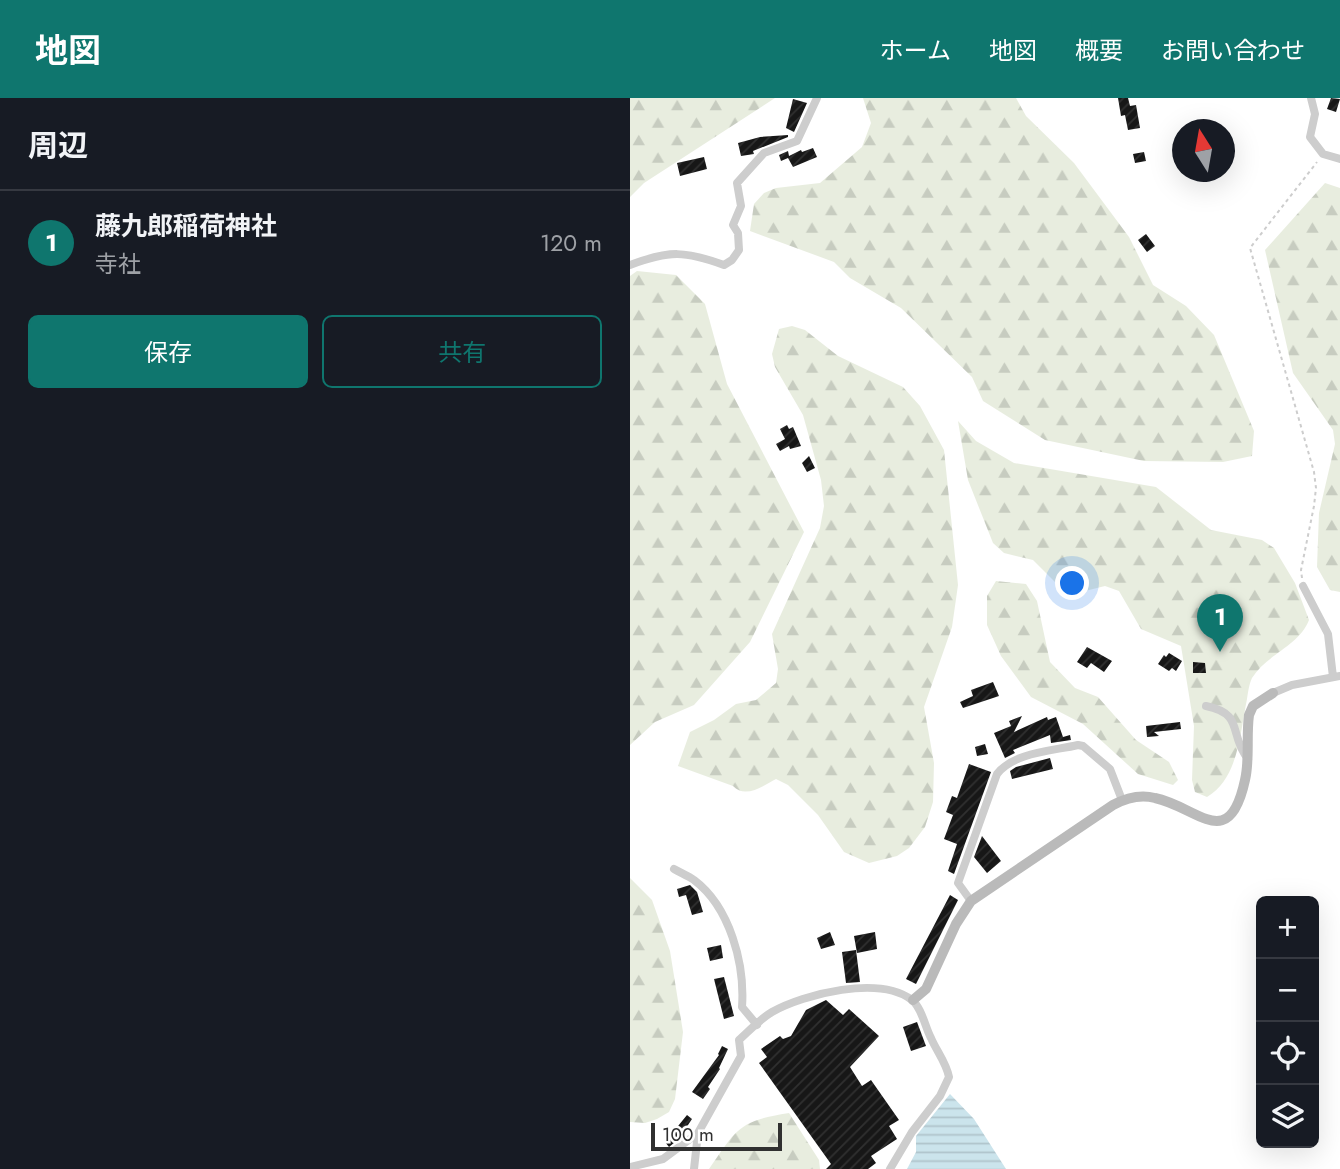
<!DOCTYPE html>
<html lang="ja">
<meta charset="utf-8">
<style>
:root{--surface:#171b24;--page:#242831;--text:#f1f3f6;--muted:#9ea1a6;--line:#363941;--accent:#0f766e}
body{margin:0;font-family:Jost,"Noto Sans JP",sans-serif;background:var(--page);color:var(--text)}
.controls{position:absolute;right:21px;bottom:21px;display:grid;overflow:hidden;border-radius:10px;box-shadow:0 7px 28px #0002}
.controls button{width:63px;height:63px;display:grid;place-items:center;padding:0;border:0;border-bottom:2px solid var(--line);background:var(--surface);color:var(--text);font:35px sans-serif}
.compass{position:absolute;left:542px;top:21px;width:63px;height:63px;border-radius:50%;background:var(--surface);box-shadow:0 7px 28px #0002;rotate:349deg}
.scale{position:absolute;left:21px;bottom:18px;width:131px;box-sizing:border-box;padding-left:7px;border:4px solid #303030;border-top:0;font-size:19px;line-height:24px;white-space:nowrap;color:#303030;-webkit-text-stroke:5px #fff;paint-order:stroke}
.you{position:absolute;left:443px;top:486px;width:24px;height:24px;margin:-18px;border:5px solid #fff;border-radius:50%;background:#1a73e8;box-shadow:0 0 0 10px #1a73e833}
.badge{display:grid;place-items:center;width:46px;height:46px;border-radius:50%;background:var(--accent);color:#fff;font-size:23px;font-weight:700}
.pin{position:absolute;translate:-50% -58px;filter:drop-shadow(0 2px 4px #0008)}
.pin::after{content:'';position:absolute;top:37px;width:24px;height:21px;background:inherit;clip-path:polygon(0 0,100% 0,50% 100%)}
.list{margin:0;padding:0;list-style:none}
h2{display:flex;justify-content:space-between;align-items:center;height:91px;margin:0;padding:0 28px;font-size:30px}
h2 small{font-size:23px;font-weight:400;color:var(--muted)}
.list li{display:grid;grid-template-columns:46px 1fr auto;gap:21px;align-items:center;box-sizing:border-box;height:105px;padding:0 28px;border-top:2px solid var(--line)}
.list b{display:block;font-size:26px;white-space:nowrap}
.list p{margin:0;font-size:23px;white-space:nowrap;color:var(--muted)}
.list em{font-size:23px;font-style:normal;color:var(--muted)}
.actions{display:flex;gap:14px;padding:21px 28px}
.actions a{flex:1;padding:16px 0;border:2px solid var(--accent);border-radius:10px;text-align:center;font-size:24px;color:var(--accent)}
.actions .main{background:var(--accent);color:#fff}
.icon{flex:none;width:38px;height:38px;fill:none;stroke:currentColor;stroke-width:2;stroke-linecap:round;stroke-linejoin:round}
.map{position:relative;flex:none;width:710px;height:1071px;overflow:hidden}
header{display:flex;align-items:center;gap:42px;box-sizing:border-box;height:98px;padding:0 35px;background:var(--accent);color:#fff}
header strong{font-size:33px}
nav{display:flex;gap:38px;margin-inline-start:auto;font-size:24px}
main{display:flex}
aside{flex:1;background:var(--surface)}
.map>svg:first-child{display:block}
</style>
<header>
<strong>地図</strong>
<nav><a>ホーム</a><a>地図</a><a>概要</a><a>お問い合わせ</a></nav>
</header>
<main>
<aside>
<h2>周辺<small></small></h2>
<ul class="list">
<li><span class="badge">1</span><div><b>藤九郎稲荷神社</b><p>寺社</p></div><em>120 m</em></li>
</ul>
<div class="actions"><a class="main">保存</a><a>共有</a></div>
</aside>
<div class="map">
<svg width="710" height="1071" viewBox="0 0 710 1071">
<defs>
<pattern id="forest-firs" width="22" height="20" patternUnits="userSpaceOnUse" patternTransform="scale(1.75)"><rect width="22" height="20" fill="#e8eddf"/><path d="M5 1l3.5 6h-7zM16 11l3.5 6h-7z" fill="#c7ccc0"/></pattern>
<pattern id="water-rules" width="6" height="5" patternUnits="userSpaceOnUse" patternTransform="scale(1.75)"><rect width="6" height="5" fill="#cbe4ec"/><path d="M0 2.5h6" fill="none" stroke="#afc4cb"/></pattern>
<pattern id="building-hatch" width="6" height="6" patternUnits="userSpaceOnUse" patternTransform="scale(1.75)"><rect width="6" height="6" fill="#171717"/><path d="M-1 1l2-2M0 6l6-6M5 7l2-2" fill="none" stroke="#303030"/></pattern>
</defs>
<rect width="100%" height="100%" fill="#fff"/>
<path fill="url(#forest-firs)" d="M 0,0 L 145,0 L 14,85 L 0,99 Z
M 233,0 L 386,0 L 396,18 L 444,65 L 499,139 L 523,187 L 556,208 L 584,237 L 624,333 L 622,358 L 593,364 L 514,363 L 415,342 L 353,303 L 342,279 L 271,210 L 220,180 L 204,164 L 120,133 L 124,106 L 134,95 L 146,90 L 190,85 L 232,49 L 241,25 Z
M 695,85 L 710,90 L 710,494 L 700,492 L 687,469 L 689,415 L 705,346 L 703,332 L 663,275 L 635,152 Z
M 7,173 L 46,177 L 75,206 L 97,286 L 174,434 L 120,544 L 64,607 L 25,624 L 0,647 L 0,178 Z
M 162,228 L 175,232 L 208,258 L 273,289 L 290,308 L 314,352 L 328,487 L 322,529 L 294,609 L 304,665 L 303,704 L 295,729 L 279,750 L 267,758 L 239,765 L 214,754 L 188,717 L 158,687 L 146,681 C 133,688 115,701 103,688 L 48,668 L 60,634 L 84,622 L 106,606 L 126,602 L 146,585 L 148,571 L 142,536 L 190,430 L 194,408 L 191,382 L 173,317 L 145,269 L 142,256 L 149,231 Z
M 328,323 L 346,343 L 384,365 L 526,389 L 581,432 L 632,442 L 644,450 L 665,485 L 679,522 C 669,548 637,556 622,580 C 619,586 618,595 617,601 C 610,634 609,680 577,699 L 565,694 L 562,682 L 564,628 L 551,548 L 511,531 L 489,493 L 475,488 L 447,495 L 433,492 L 403,462 L 374,455 L 363,445 L 338,382 Z
M 366,483 L 396,486 L 407,503 L 420,564 L 445,590 L 468,599 L 506,642 L 539,664 L 548,682 L 543,687 L 508,676 L 453,626 L 401,599 L 371,558 L 357,527 L 357,498 Z
M 0,780 L 22,802 L 40,853 L 53,934 L 45,1001 L 39,1014 L 27,1021 L 15,1025 L 0,1024 Z
M 159,1015 L 189,1062 L 190,1071 L 79,1071 C 107,1031 108,1023 159,1015 Z"/>
<path fill="url(#water-rules)" d="M 320,996 L 344,1021 L 376,1071 L 277,1071 L 286,1054 L 286,1038 Z"/>
<path fill="url(#building-hatch)" d="M 488,0 L 498,0 L 500,8 L 506,7 L 510,30 L 498,32 L 495,17 L 491,18 Z
M 701,0 L 710,1 L 706,14 L 697,11 Z
M 163,1 L 177,5 L 164,34 L 156,30 Z
M 158,37 L 158,39 L 123,53 L 124,56 L 111,58 L 108,45 L 130,39 Z
M 183,50 L 187,59 L 163,69 L 158,60 L 151,63 L 149,57 L 158,53 L 159,58 L 171,52 L 172,54 Z
M 514,54 L 516,63 L 505,65 L 503,56 Z
M 74,59 L 77,71 L 50,78 L 47,65 Z
M 516,136 L 525,148 L 517,154 L 508,142 Z
M 157,327 L 159,331 L 163,329 L 171,348 L 160,351 L 159,348 L 150,353 L 146,346 L 155,341 L 150,331 Z
M 179,358 L 185,370 L 177,374 L 172,365 Z
M 457,549 L 482,563 L 474,574 L 461,565 L 457,570 L 447,564 Z
M 539,555 L 552,563 L 546,573 L 542,570 L 539,573 L 528,566 L 534,557 L 536,559 Z
M 563,564 L 575,565 L 576,575 L 563,575 Z
M 363,584 L 369,598 L 333,610 L 330,604 L 343,598 L 341,592 Z
M 392,618 L 384,634 L 417,619 L 418,622 L 426,619 L 433,639 L 440,637 L 441,642 L 421,645 L 420,637 L 383,652 L 385,655 L 375,660 L 364,635 L 381,628 L 379,623 Z
M 550,624 L 551,631 L 524,634 L 529,638 L 517,639 L 516,628 Z
M 355,646 L 358,656 L 347,658 L 345,649 Z
M 420,660 L 423,671 L 382,681 L 380,673 L 386,669 Z
M 339,666 L 361,674 L 324,776 L 318,773 L 327,746 L 314,741 L 323,717 L 316,714 L 322,698 L 327,700 Z
M 352,738 L 371,763 L 357,775 L 344,759 Z
M 60,787 L 67,794 L 73,814 L 62,817 L 56,797 L 49,799 L 47,791 Z
M 320,797 L 328,802 L 286,886 L 276,881 Z
M 200,834 L 205,847 L 191,851 L 187,840 Z
M 245,834 L 247,851 L 227,855 L 224,838 Z
M 91,847 L 93,860 L 80,863 L 77,850 Z
M 226,852 L 230,884 L 216,885 L 212,854 Z
M 94,879 L 104,918 L 94,921 L 84,881 Z
M 196,902 L 213,917 L 219,911 L 249,938 L 220,969 L 232,988 L 241,982 L 269,1022 L 259,1028 L 267,1041 L 241,1058 L 246,1065 L 238,1071 L 196,1071 L 201,1066 L 129,965 L 137,959 L 131,951 L 150,938 L 153,941 L 161,938 L 176,912 Z
M 287,924 L 296,948 L 281,953 L 273,929 Z
M 92,948 L 98,951 L 89,970 L 90,971 L 78,989 L 80,991 L 73,1001 L 62,994 L 89,957 L 88,956 Z
M 57,1017 L 62,1021 L 54,1033 L 56,1035 L 39,1049 L 35,1044 Z"/>
<g fill="none" stroke-linecap="round" stroke-linejoin="round">
<path stroke="#cdcdcd" stroke-width="2" stroke-dasharray="3.5 3.5" stroke-linecap="butt" d="M 672,480 L 671,472 L 684,408 L 686,390 L 684,374 L 620,150 L 687,64"/>
<path stroke="#cdcdcd" stroke-width="8" d="M 681,0 L 685,16 L 680,39 L 693,56 L 710,61
M 0,167 C 40,152 55,153 94,167 L 102,162 L 109,152 L 108,135 L 103,127 L 111,108 L 107,85 L 134,55 L 167,43 L 187,0
M 673,488 L 698,536 L 703,579
M 643,595 L 662,587 L 710,578
M 576,608 C 615,616 598,636 618,661
M 44,771 C 51,775 58,778 64,782 C 100,809 115,866 112,909 L 127,927
M 341,803 L 328,785 L 367,676 C 384,654 423,653 448,647 L 453,648 L 480,671 L 492,702
M 0,1069 L 33,1061 L 68,1035 L 111,958 L 109,942 C 119,933 130,921 142,914 C 174,896 249,877 282,902 C 292,910 295,929 301,940 C 307,954 316,964 319,979 L 310,998 L 282,1034 L 260,1071
M 64,1071 L 68,1035"/>
<path stroke="#bababa" stroke-width="10" d="M 283,902 L 296,891 L 326,826 L 341,803 L 483,707 C 496,700 510,696 525,700 C 568,709 599,756 615,682 C 620,661 616,639 619,617 L 623,608 L 643,595"/>
</g>
</svg>
<div class="controls">
<button>+</button>
<button>−</button>
<button><svg class="icon" aria-label="locate" viewBox="0 0 24 24"><circle cx="12" cy="12" r="6"/><path d="M12 2v4M12 18v4M2 12h4M18 12h4"/></svg></button>
<button><svg class="icon" aria-label="layers" viewBox="0 0 24 24"><path d="M12 4l9 5-9 5-9-5zM3 14l9 5 9-5"/></svg></button>
</div>
<svg class="compass" viewBox="-18 -18 36 36"><path d="M0-13l5 13h-10z" fill="#e53935"/><path d="M0 13l5-13h-10z" fill="#9ea1a6"/></svg>
<div class="scale">100 m</div>
<div class="you"></div>
<div class="pin badge" style="left:590px;top:554px">1</div>
</div>
</main>
